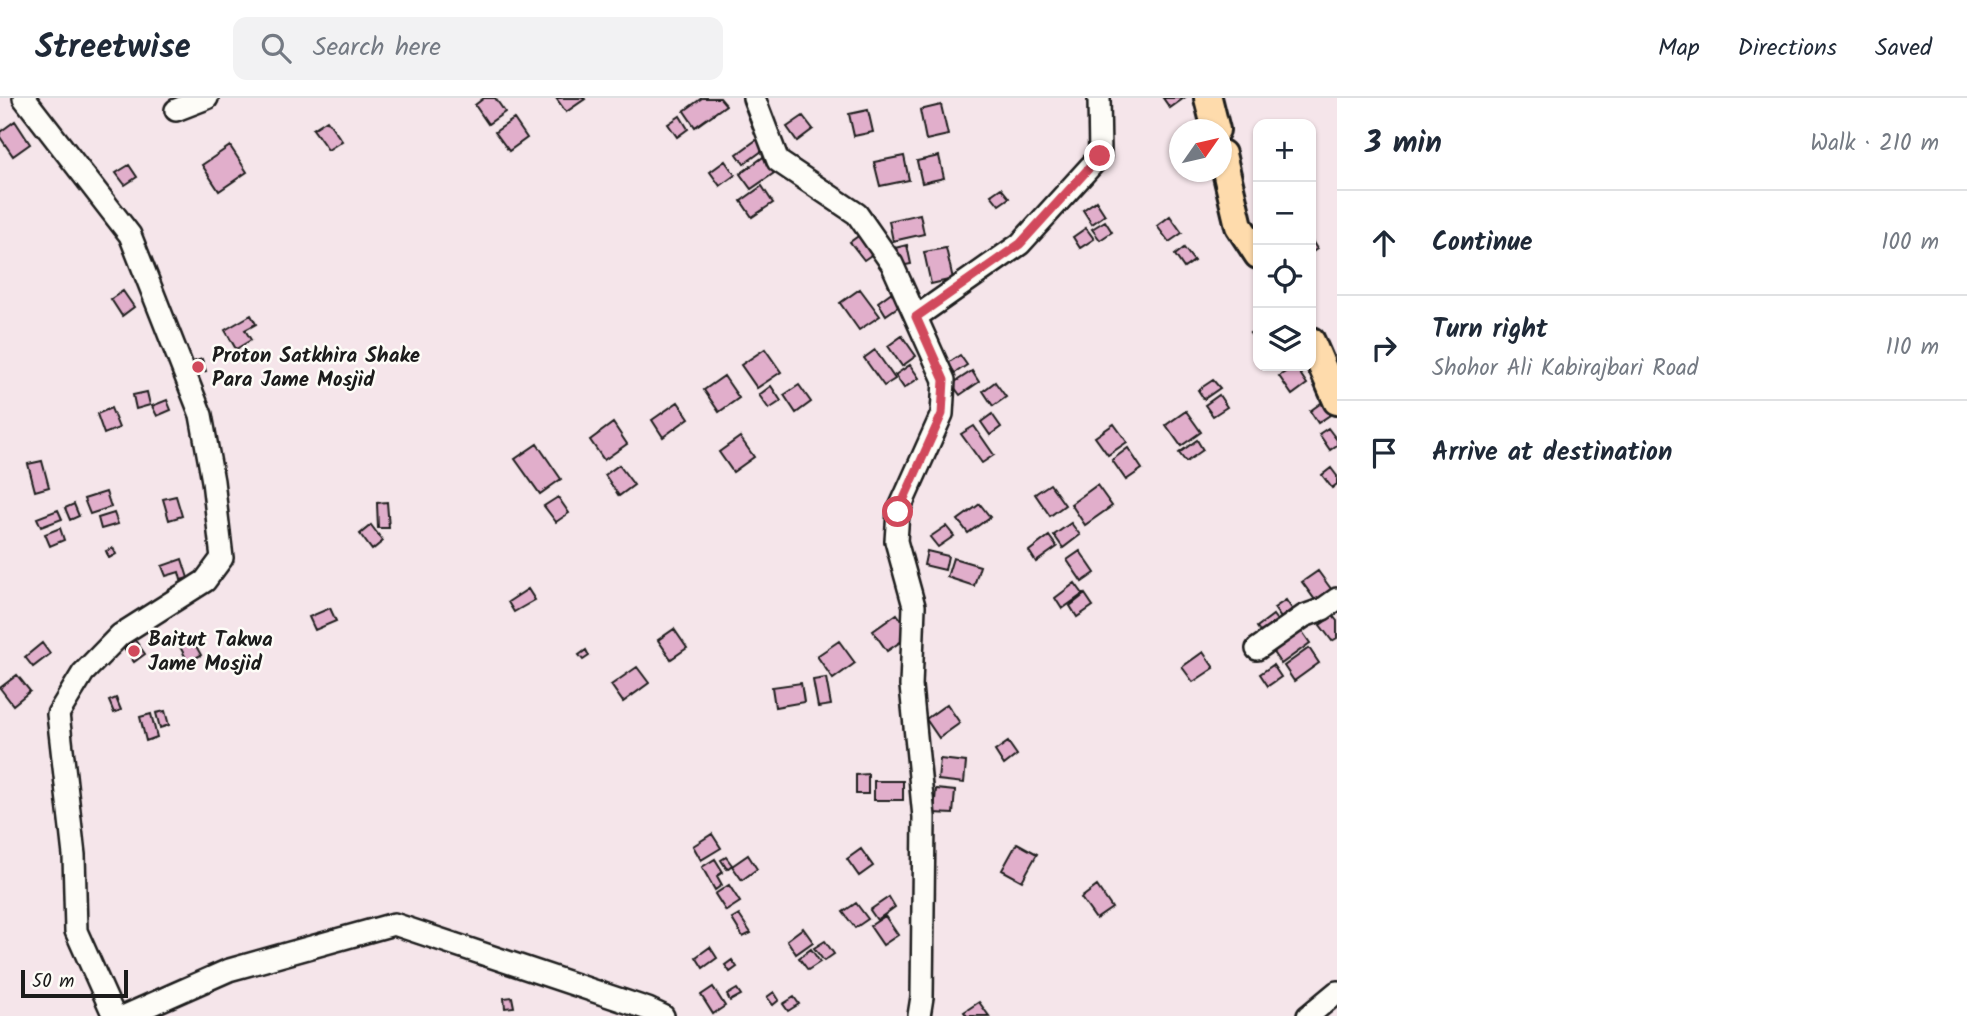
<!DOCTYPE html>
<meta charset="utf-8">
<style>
:root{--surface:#fff;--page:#f2f2f3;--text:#1f2937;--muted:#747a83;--line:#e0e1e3}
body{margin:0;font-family:Kalam,sans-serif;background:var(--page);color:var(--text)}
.controls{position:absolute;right:21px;top:21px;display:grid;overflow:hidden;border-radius:14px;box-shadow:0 2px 5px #0004}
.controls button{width:63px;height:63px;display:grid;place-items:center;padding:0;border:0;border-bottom:2px solid var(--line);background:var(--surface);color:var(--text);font:35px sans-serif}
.compass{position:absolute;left:1169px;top:21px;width:63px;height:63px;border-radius:50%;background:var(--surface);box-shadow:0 2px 5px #0004;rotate:56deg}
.scale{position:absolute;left:21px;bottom:18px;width:107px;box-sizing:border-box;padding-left:7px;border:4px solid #1c1c1c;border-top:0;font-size:19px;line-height:24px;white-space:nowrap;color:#1c1c1c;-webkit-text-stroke:5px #fdfcf7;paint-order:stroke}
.stop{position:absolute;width:21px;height:21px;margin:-16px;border:5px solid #d1495b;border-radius:50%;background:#fff}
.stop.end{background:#d1495b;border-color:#fff;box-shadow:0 2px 7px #0008}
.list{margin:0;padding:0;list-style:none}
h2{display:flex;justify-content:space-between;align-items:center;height:91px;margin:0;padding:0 28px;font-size:30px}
h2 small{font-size:23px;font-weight:400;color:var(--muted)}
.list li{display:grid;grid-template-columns:46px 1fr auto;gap:21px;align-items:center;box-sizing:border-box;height:105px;padding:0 28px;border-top:2px solid var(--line)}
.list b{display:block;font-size:26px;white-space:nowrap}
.list p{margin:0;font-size:23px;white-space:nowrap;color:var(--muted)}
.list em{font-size:23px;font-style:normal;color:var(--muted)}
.icon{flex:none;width:38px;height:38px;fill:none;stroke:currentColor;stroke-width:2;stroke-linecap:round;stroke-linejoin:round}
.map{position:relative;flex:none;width:1337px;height:918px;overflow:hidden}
header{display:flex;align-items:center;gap:42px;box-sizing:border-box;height:98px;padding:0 35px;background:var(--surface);border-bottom:2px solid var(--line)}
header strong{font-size:33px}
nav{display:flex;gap:38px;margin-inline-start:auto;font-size:24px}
.search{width:490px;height:63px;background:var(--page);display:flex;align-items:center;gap:18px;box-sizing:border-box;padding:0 24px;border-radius:14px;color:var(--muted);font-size:26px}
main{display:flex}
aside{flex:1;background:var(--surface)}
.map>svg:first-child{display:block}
</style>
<header>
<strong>Streetwise</strong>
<div class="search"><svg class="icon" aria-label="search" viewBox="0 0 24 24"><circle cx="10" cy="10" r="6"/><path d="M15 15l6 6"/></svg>Search here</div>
<nav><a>Map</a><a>Directions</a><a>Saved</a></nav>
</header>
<main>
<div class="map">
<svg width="1337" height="918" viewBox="0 0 1337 918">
<rect width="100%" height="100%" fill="#f5e5ea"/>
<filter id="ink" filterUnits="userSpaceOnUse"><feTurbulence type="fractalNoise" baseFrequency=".0143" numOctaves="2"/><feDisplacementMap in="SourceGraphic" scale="14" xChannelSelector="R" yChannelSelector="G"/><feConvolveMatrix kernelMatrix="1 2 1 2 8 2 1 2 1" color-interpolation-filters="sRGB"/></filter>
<g filter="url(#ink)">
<path fill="#e1aecb" stroke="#1c1c1c" stroke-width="2" d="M 484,0 L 495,0 L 505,14 L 488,26 L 475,7 Z
M 556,0 L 584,0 L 585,1 L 566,14 Z
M 702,0 L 720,0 L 726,7 L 695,29 L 684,13 Z
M 1163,0 L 1184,0 L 1170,10 Z
M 941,7 L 948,37 L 926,42 L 920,12 Z
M 868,12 L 873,34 L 854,38 L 849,16 Z
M 680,18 L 688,31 L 677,39 L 668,26 Z
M 803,18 L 813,31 L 797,43 L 787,29 Z
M 514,21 L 527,40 L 509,53 L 495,34 Z
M 327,22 L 342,43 L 328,52 L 313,31 Z
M 15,23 L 30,46 L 13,58 L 0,39 L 0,34 Z
M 759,40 L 766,50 L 744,66 L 737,56 Z
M 230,48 L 247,74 L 219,93 L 202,67 Z
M 766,57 L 777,73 L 751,91 L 740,76 Z
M 904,58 L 909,82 L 880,88 L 874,64 Z
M 939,58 L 944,80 L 922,85 L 917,63 Z
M 725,63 L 735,77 L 720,88 L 710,74 Z
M 129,67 L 137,79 L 125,87 L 116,75 Z
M 762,88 L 773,105 L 752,119 L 741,103 Z
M 1001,90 L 1009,100 L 999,107 L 991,97 Z
M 1096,103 L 1105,117 L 1092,126 L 1083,112 Z
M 920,116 L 924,136 L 893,143 L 889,123 Z
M 1170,118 L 1182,135 L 1169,144 L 1157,128 Z
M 1105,123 L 1112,134 L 1100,142 L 1092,131 Z
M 1086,130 L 1094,141 L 1080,150 L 1073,139 Z
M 864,134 L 877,153 L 864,162 L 850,144 Z
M 1311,141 L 1317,151 L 1311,155 Z
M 907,147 L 911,166 L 900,168 L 895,150 Z
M 946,150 L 953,181 L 931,186 L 924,154 Z
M 1184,150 L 1194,163 L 1184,170 L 1175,157 Z
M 860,191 L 880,218 L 859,232 L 840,205 Z
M 896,191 L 905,204 L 886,217 L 878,204 Z
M 123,193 L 134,209 L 122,218 L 111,201 Z
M 251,217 L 256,226 L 245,232 L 251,242 L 236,251 L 225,232 Z
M 1258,230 L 1258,247 L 1250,235 Z
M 902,238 L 916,258 L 902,268 L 888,248 Z
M 765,251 L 781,274 L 757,290 L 741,267 Z
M 875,252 L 895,281 L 884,288 L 864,260 Z
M 960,257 L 967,267 L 955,275 L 948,265 Z
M 202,261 L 206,273 L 194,277 L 190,265 Z
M 202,261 L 206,273 L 194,277 L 190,265 Z
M 910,267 L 919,280 L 904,290 L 895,277 Z
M 1295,268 L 1307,286 L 1292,297 L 1279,278 Z
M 972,273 L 979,284 L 960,297 L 952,286 Z
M 724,278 L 739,300 L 719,314 L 704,292 Z
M 1213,282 L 1220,290 L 1204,301 L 1198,292 Z
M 995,284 L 1006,299 L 993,308 L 983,293 Z
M 799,287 L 811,304 L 796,315 L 784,297 Z
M 771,288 L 781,303 L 769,311 L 759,297 Z
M 147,294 L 150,307 L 136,311 L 133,297 Z
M 1219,297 L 1227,309 L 1213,318 L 1205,307 Z
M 167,302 L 171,312 L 157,318 L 152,308 Z
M 1324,303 L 1333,315 L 1318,325 L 1310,313 Z
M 678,304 L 689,320 L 663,339 L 652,322 Z
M 111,310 L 119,330 L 104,336 L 97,316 Z
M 1186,313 L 1201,334 L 1181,348 L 1166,327 Z
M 992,316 L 1001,329 L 990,337 L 981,324 Z
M 613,325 L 627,346 L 604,362 L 590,342 Z
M 1114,326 L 1127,344 L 1108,357 L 1095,339 Z
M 974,328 L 994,357 L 982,365 L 961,336 Z
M 1328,330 L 1337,342 L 1337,347 L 1330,352 L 1319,336 Z
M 740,339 L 754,359 L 733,374 L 719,354 Z
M 1197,342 L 1203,352 L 1186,364 L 1179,355 Z
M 537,346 L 561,381 L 540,396 L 515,361 Z
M 1128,350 L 1142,371 L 1126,382 L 1112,362 Z
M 42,363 L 49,389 L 35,393 L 28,366 Z
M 619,367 L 634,387 L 619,398 L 605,377 Z
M 1331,370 L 1337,378 L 1337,386 L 1332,390 L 1322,377 Z
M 1050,386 L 1065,407 L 1050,418 L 1035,396 Z
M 1097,387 L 1112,408 L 1085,427 L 1071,406 Z
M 106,394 L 111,409 L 90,416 L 84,401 Z
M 176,398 L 182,418 L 169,422 L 163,401 Z
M 558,399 L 569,415 L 556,424 L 544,408 Z
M 387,404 L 389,430 L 378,430 L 377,405 Z
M 74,406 L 79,418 L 70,422 L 65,410 Z
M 980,406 L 990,419 L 968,435 L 958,422 Z
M 58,412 L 62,421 L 41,429 L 37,420 Z
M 114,415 L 118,426 L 101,431 L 98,420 Z
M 1071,425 L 1080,437 L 1063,450 L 1054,437 Z
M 371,427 L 383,443 L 372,452 L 360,436 Z
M 946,428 L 954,438 L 938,449 L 930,439 Z
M 60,430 L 64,442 L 50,448 L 45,436 Z
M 1049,438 L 1057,449 L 1036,464 L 1029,453 Z
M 113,450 L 116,456 L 109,460 L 106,453 Z
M 927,453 L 948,458 L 945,472 L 924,467 Z
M 1080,453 L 1095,475 L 1082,484 L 1067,462 Z
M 953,460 L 980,468 L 974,488 L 947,479 Z
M 182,461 L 188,480 L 181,482 L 179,474 L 166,478 L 162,468 Z
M 1318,473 L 1334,495 L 1318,506 L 1302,484 Z
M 1075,485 L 1083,496 L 1062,511 L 1055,500 Z
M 528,491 L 535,502 L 514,514 L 508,504 Z
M 1085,496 L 1093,508 L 1077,519 L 1070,508 Z
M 1286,502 L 1292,511 L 1281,520 L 1274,510 Z
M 330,510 L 336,523 L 315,532 L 309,519 Z
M 897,516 L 912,536 L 887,553 L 873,533 Z
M 1273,517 L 1282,529 L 1265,541 L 1257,529 Z
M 1333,518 L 1337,523 L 1337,540 L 1332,543 L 1320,527 Z
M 1299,529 L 1310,545 L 1281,566 L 1270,550 Z
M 674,531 L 687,550 L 671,561 L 658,542 Z
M 191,539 L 201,557 L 188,564 L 178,545 Z
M 135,542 L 145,556 L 134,564 L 124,550 Z
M 135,542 L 145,556 L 134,564 L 124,550 Z
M 839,543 L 855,565 L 833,581 L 817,558 Z
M 42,545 L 50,556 L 33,569 L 25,559 Z
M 1309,550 L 1319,565 L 1294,583 L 1284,568 Z
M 586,552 L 589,558 L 583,562 L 579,557 Z
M 1203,554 L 1214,570 L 1193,584 L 1182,569 Z
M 1273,567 L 1281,579 L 1268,588 L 1260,576 Z
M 637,569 L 649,585 L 623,604 L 611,587 Z
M 17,577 L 30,593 L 13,607 L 0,590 Z
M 826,580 L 831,607 L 818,609 L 813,582 Z
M 801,585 L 804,604 L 775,609 L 772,589 Z
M 116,600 L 121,612 L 114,615 L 109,603 Z
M 947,606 L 960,625 L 939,640 L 926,621 Z
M 165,613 L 169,627 L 160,630 L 156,615 Z
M 151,616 L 157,639 L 146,643 L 140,619 Z
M 1008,644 L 1017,657 L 1004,667 L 995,653 Z
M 940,661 L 966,664 L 964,685 L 938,682 Z
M 868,676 L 868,696 L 856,696 L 856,677 Z
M 874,683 L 903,683 L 903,702 L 874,702 Z
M 936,691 L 955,693 L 953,716 L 934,715 Z
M 712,736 L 721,750 L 701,762 L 693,748 Z
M 1017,745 L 1037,756 L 1022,783 L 1002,772 Z
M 861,751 L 873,768 L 859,778 L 847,761 Z
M 748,757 L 757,771 L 742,782 L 732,768 Z
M 726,759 L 732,767 L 727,771 L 721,762 Z
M 715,761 L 723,774 L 717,778 L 722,787 L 715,792 L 702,769 Z
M 729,787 L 740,804 L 726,813 L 715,796 Z
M 1097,788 L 1112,810 L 1096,821 L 1081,800 Z
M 889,799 L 895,809 L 877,822 L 870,812 Z
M 856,805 L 868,821 L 855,830 L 843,814 Z
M 739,817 L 751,835 L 743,839 L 732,821 Z
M 885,818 L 898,837 L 883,847 L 870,828 Z
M 803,830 L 813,844 L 796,856 L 787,842 Z
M 825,843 L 834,856 L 824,863 L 814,850 Z
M 710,849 L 717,860 L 703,870 L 696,859 Z
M 811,851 L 820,864 L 808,872 L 799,860 Z
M 732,862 L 737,869 L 730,874 L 725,867 Z
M 713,889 L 725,908 L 713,916 L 701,897 Z
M 737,891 L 741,897 L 730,903 L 727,897 Z
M 774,894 L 779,902 L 773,907 L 767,899 Z
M 512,899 L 514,909 L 505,910 L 504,900 Z
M 794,899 L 799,906 L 788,913 L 783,906 Z
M 979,904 L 989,918 L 967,918 L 964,914 Z"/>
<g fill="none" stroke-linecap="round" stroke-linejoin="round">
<defs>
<path id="minor" d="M 24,0 L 130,137 L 201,317 L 213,383 L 222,460 L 205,483 L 120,537 L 83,575 L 58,616 L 74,757 L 76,833 L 114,918
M 754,0 L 778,63 L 857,116 L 892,166 L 944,282 L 942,316 L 898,414 L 896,443 L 914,508 L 911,588 L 924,719 L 922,899 L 919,918
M 176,12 L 207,0
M 916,219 L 1020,146 L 1100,58 L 1099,0
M 1257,551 L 1304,518 L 1323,511 L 1337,501
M 125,918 L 229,872 L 394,826 L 648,911 L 663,918
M 1308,918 L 1337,894"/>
<path id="major" d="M 1208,0 L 1216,32
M 1222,56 L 1239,128 L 1258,157
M 1311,243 L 1337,303"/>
</defs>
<use href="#minor" stroke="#1c1c1c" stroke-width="26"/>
<use href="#major" stroke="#1c1c1c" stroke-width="32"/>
<use href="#minor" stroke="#fdfcf7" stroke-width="21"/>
<use href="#major" stroke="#fedbac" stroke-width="26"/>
</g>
</g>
<g fill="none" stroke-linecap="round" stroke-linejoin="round" filter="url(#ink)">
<path stroke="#d1495b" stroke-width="9" d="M 898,414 L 942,316 L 944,282 L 916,219 L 1020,146 L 1100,58"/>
</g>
<g fill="#d1495b" stroke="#fdfcf7" stroke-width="2.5">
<circle cx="198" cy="269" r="7"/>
<circle cx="134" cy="553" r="7"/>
</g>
<g text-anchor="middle" stroke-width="5" stroke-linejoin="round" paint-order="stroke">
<g font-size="21" font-weight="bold" fill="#1c1c1c" stroke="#fdfcf7" text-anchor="start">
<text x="212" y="264">Proton Satkhira Shake<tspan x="212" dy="24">Para Jame Mosjid</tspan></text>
<text x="148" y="548">Baitut Takwa<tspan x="148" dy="24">Jame Mosjid</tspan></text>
</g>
</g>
</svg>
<div class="controls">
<button>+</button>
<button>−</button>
<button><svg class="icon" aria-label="locate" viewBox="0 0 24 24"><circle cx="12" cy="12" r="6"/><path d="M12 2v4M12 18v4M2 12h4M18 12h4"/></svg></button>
<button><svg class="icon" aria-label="layers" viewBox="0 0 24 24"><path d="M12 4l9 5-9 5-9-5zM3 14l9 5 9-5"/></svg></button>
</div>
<svg class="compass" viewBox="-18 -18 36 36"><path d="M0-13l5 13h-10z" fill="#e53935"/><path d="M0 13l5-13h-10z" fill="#747a83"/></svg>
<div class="scale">50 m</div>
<div class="stop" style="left:898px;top:414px"></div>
<div class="stop end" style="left:1100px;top:58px"></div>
</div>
<aside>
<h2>3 min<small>Walk · 210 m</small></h2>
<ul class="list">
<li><svg class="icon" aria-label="ahead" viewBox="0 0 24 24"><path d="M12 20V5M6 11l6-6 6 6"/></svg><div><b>Continue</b></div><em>100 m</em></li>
<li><svg class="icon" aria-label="right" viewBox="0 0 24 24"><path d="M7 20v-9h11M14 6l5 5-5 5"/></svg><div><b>Turn right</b><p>Shohor Ali Kabirajbari Road</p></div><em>110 m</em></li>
<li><svg class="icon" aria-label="arrive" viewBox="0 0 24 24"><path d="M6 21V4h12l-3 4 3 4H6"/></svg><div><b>Arrive at destination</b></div></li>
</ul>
</aside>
</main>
